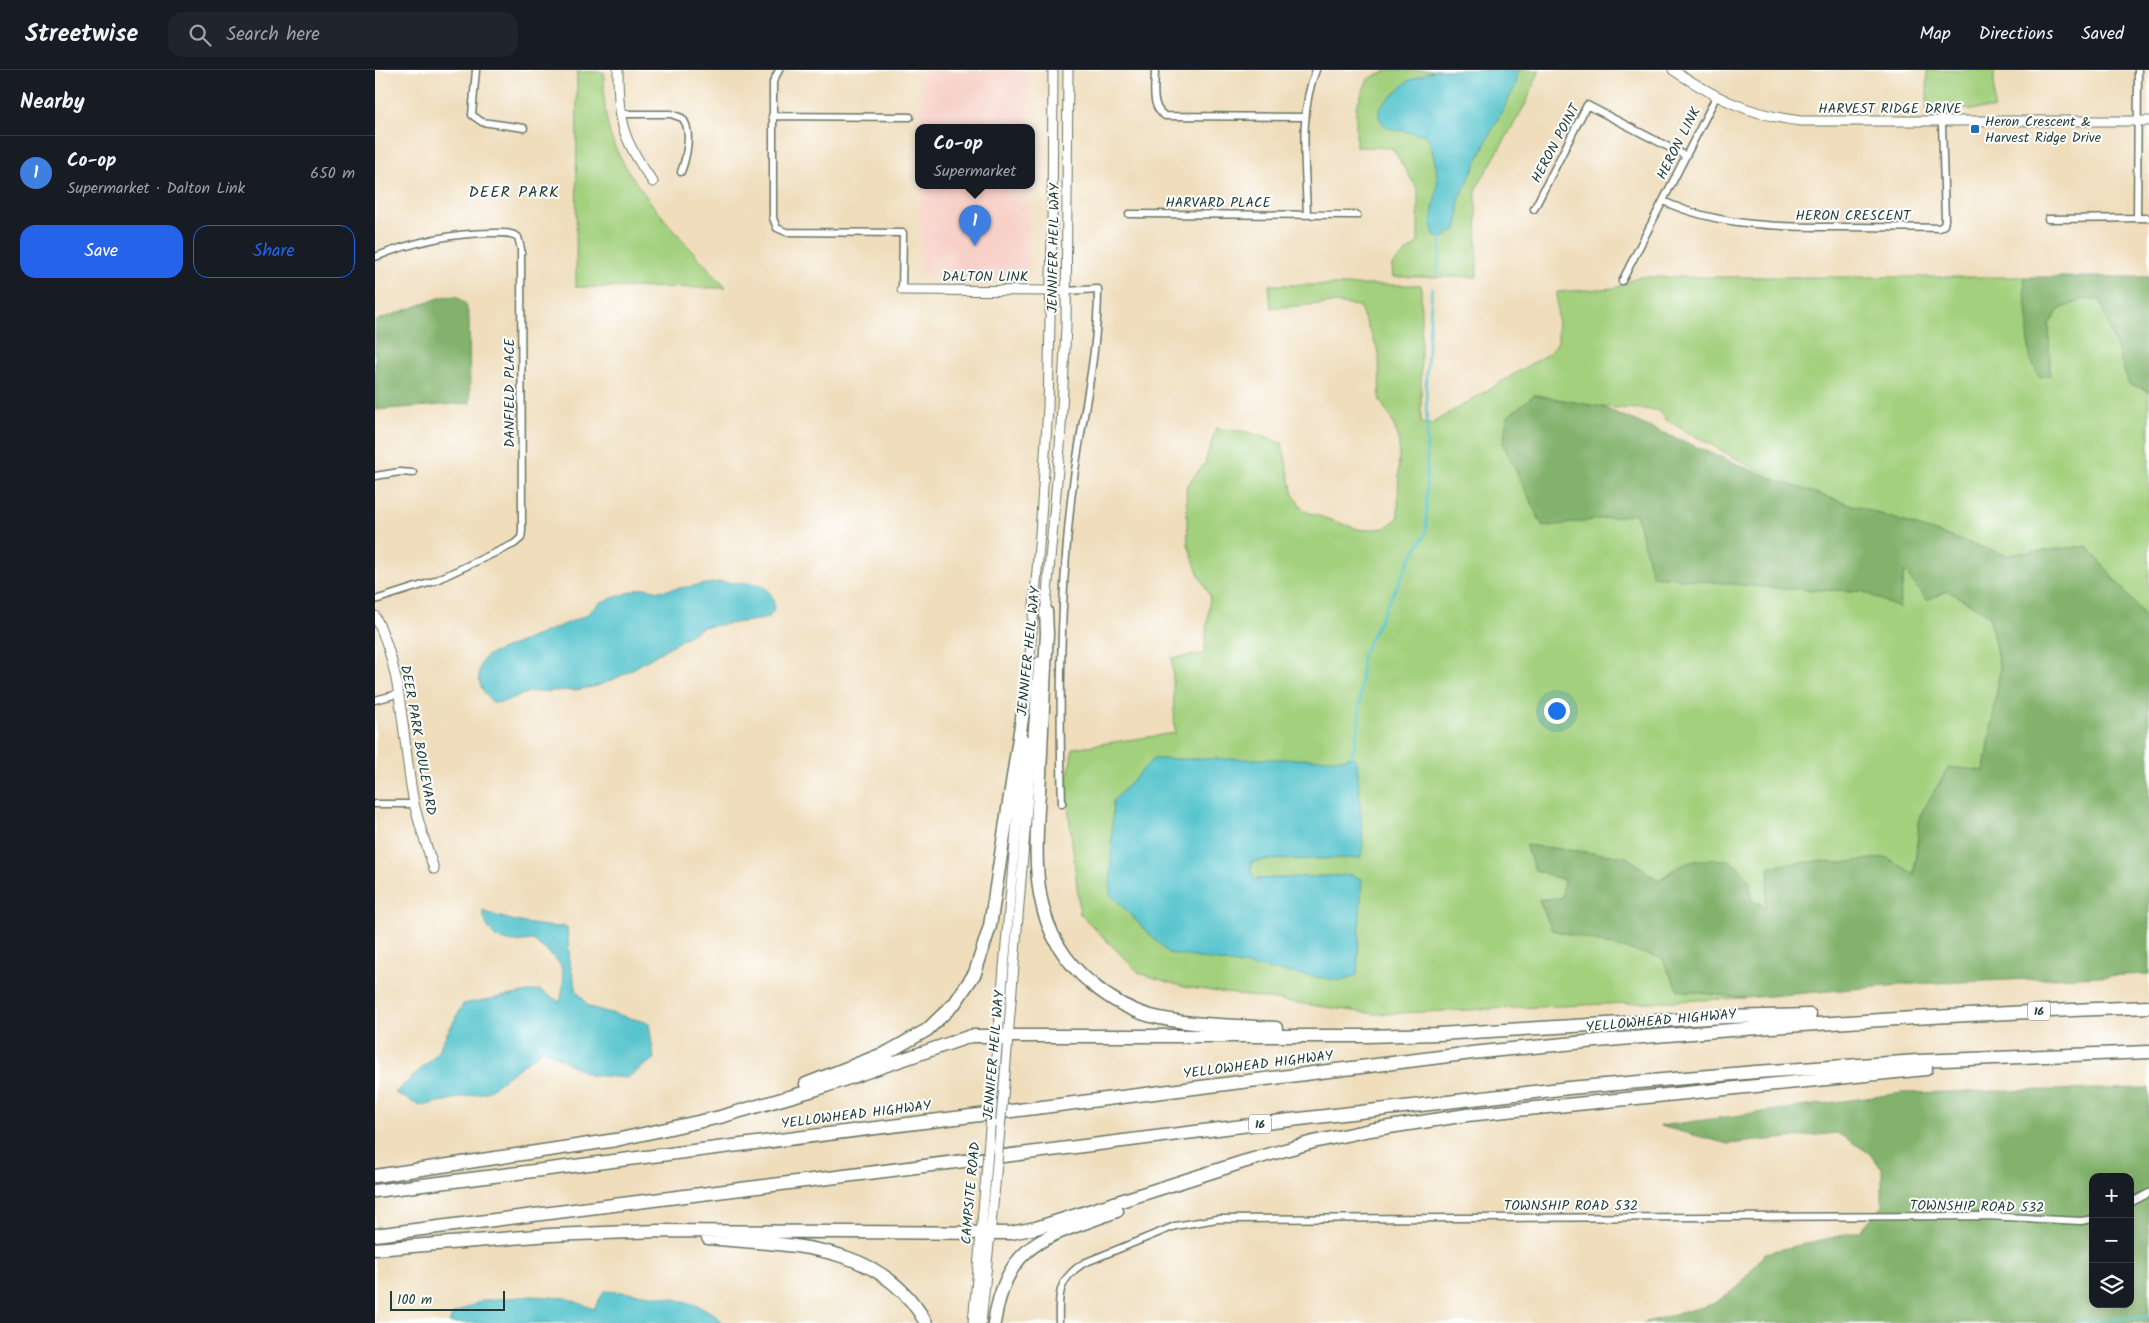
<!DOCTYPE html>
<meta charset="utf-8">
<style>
:root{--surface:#171b24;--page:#20242c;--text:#f1f3f6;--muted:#9ea1a6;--line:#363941;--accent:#2563eb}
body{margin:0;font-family:Kalam,sans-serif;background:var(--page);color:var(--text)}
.controls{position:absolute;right:15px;bottom:15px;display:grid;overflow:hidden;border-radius:10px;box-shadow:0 2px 12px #0003}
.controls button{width:45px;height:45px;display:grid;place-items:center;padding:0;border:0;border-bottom:1px solid var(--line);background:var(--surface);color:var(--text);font:25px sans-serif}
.scale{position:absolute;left:15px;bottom:12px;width:115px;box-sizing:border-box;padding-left:5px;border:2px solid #1f3d34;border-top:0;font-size:14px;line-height:18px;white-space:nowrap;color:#1f3d34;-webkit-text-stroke:4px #fff;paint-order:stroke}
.you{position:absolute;left:1181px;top:640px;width:18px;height:18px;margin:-12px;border:4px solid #fff;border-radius:50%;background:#1a73e8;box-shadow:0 0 0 8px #1a73e833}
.badge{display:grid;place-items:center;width:32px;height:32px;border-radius:50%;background:var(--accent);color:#fff;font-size:16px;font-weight:700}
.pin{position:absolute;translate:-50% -41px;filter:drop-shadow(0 1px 2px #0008)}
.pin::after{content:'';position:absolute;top:26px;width:18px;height:15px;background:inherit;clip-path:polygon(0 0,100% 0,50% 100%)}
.popup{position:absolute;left:540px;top:54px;width:120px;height:65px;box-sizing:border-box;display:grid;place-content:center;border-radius:10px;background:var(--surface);filter:drop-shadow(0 1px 4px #0005);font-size:16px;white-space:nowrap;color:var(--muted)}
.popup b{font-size:19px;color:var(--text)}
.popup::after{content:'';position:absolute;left:50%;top:100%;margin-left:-10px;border:10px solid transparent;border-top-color:var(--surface)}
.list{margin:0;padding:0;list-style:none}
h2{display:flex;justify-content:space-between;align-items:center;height:65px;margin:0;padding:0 20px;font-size:21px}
h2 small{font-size:16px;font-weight:400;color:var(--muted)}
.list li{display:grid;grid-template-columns:32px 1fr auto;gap:15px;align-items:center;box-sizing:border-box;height:75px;padding:0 20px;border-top:1px solid var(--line)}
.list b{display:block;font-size:19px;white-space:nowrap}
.list p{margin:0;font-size:16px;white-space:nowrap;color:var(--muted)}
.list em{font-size:16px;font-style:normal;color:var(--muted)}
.actions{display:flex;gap:10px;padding:15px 20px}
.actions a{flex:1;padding:11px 0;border:1px solid var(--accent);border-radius:15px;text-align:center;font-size:18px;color:var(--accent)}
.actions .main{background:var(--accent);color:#fff}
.icon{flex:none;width:28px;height:28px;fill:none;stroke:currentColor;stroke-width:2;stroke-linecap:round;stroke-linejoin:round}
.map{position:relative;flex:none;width:1774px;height:1253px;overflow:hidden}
header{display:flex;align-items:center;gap:30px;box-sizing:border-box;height:70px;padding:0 25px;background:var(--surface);border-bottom:1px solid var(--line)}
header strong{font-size:24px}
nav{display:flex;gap:28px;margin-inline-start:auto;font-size:18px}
.search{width:350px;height:45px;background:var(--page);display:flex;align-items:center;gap:12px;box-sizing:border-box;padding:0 18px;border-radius:15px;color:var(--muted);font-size:19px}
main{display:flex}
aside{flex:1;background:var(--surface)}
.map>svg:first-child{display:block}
</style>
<header>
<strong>Streetwise</strong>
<div class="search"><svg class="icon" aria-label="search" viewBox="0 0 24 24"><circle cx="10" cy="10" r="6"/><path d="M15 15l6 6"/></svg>Search here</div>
<nav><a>Map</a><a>Directions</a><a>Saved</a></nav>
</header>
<main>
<aside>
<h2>Nearby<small></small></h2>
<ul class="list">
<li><span class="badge" style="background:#3f7fe0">1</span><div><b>Co-op</b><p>Supermarket · Dalton Link</p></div><em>650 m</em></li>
</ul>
<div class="actions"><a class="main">Save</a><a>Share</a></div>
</aside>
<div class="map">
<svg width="1774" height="1253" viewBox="0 0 1774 1253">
<rect width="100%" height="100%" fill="#fff"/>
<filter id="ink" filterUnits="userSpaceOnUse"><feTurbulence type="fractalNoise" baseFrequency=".02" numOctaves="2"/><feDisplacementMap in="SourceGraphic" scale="10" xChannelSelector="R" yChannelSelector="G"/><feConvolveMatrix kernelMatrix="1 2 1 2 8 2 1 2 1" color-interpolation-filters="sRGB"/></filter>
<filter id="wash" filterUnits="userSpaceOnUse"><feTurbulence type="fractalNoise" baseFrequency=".0096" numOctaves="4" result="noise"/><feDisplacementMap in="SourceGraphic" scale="20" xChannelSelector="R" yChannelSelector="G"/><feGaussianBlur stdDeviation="1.12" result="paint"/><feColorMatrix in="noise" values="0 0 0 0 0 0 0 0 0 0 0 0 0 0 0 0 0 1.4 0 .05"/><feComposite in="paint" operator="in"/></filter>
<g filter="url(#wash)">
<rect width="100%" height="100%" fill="#efddbb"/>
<path fill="#f7d1c8" d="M 546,2 L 654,2 L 654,57 L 546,57 Z
M 546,115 L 653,115 L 653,205 L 546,206 Z"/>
<path fill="#a3d07d" stroke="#618658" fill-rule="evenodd" d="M 1013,0 L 1165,0 L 1150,35 L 1101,119 L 1102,207 L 1018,207 L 1017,195 L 1043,172 L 1043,120 L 1017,78 L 981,77 L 981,37 L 993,9 Z
M 1552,0 L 1619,0 L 1619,39 L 1552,40 Z
M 202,2 L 229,2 C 229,27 229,54 240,77 C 262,125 316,178 351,218 L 201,217 Z
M 1263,207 L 1649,207 L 1655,288 L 1675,305 L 1674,254 L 1685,239 L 1709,229 L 1726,230 L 1754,314 L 1774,321 L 1774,551 L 1712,476 L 1631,485 L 1400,410 L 1291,350 L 1283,340 L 1227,337 L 1159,325 L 1261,444 L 1407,519 L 1487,521 L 1524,538 L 1529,500 L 1573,520 L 1614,545 L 1625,599 L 1610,701 L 1545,745 L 1539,804 L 1444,791 L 1395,796 L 1391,837 L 1377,831 L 1373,806 L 1302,796 L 1284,811 L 1252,787 L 1150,775 L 1160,800 L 1189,810 L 1187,828 L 1164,829 L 1177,860 L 1287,888 L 1303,920 L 1371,928 L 1000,944 L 809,917 L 764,903 L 705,844 L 691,717 L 698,678 L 800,663 L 797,588 L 829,584 L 835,526 L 823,503 L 813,474 L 811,417 L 830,393 L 841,358 L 873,362 L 907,373 L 918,424 L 929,441 L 986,460 L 1010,458 L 1023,448 L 1024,369 L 1016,348 L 1005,331 L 1004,283 L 984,236 L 958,233 L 896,238 L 894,215 L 1046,215 L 1046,353 L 1056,354 L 1174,283 L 1183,272 L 1182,222 L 1240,218 ZM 977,686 L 982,691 L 988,777 L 876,792 L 876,802 L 880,809 L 977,805 L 736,824 L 969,689 Z"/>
<path fill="#82b26c" stroke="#507850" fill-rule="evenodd" d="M 1649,207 L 1774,207 L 1774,321 L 1754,314 L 1725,230 L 1709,229 L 1685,239 L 1674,254 L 1675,305 L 1664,307 L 1655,288 Z
M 82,226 L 91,234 L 94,248 L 95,333 L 0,340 L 0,251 L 67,227 Z
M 1159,325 L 1227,337 L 1400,410 L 1631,485 L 1712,476 L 1774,551 L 1774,904 L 1537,914 L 1371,928 L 1303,920 L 1287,888 L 1177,860 L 1164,830 L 1187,828 L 1189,810 L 1160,800 L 1150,775 L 1252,787 L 1284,811 C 1314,788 1318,789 1355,790 L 1373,806 L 1377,831 L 1390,837 L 1395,796 L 1444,791 L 1466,793 L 1511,787 L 1539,804 L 1545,745 L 1574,697 L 1610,701 L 1625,599 L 1614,545 L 1573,521 L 1552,530 L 1529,501 L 1524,538 L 1487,521 L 1407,519 L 1277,506 L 1261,444 L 1168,457 L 1128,374 L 1133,346 Z
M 1774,1018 L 1774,1253 L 1268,1253 L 1338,1234 L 1363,1217 L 1390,1183 L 1485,1161 L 1507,1136 L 1507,1098 L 1493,1082 L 1462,1063 L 1353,1074 L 1285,1056 L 1527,1023 ZM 1718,1107 L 1755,1107 L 1755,1234 L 1718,1234 Z"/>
<path fill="#58c5ce" stroke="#3c8181" d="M 1059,0 L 1144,0 L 1140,17 L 1116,62 L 1084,130 L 1084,146 L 1081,160 L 1067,168 L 1060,167 C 1052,151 1061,132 1062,116 C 1063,99 1058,80 1051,65 L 1011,58 L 1004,47 L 1004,38 L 1033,11 Z
M 344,512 L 384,514 C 397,519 407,541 390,549 L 328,557 L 244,607 L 222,616 L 202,620 L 154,622 L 128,632 L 119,633 C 104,621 98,602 111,586 L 210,546 L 226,532 L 265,519 L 270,518 L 285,521 Z
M 977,686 L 982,691 L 988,777 L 985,788 L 890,790 L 876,792 L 876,802 L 880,809 L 977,805 L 987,809 L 982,905 L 967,911 L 793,883 L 735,824 L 738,731 L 778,689 L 969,689 Z
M 107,841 C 136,851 162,857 192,857 L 195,894 L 202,921 L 214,937 L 274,953 L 279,989 L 252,1008 L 214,1005 L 169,979 L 112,1022 L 45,1036 L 20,1023 L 60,986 L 88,934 L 164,920 L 185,932 C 194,894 185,892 158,870 L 138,872 L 121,868 L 112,856 Z
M 229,1221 C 262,1223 328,1226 348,1253 L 74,1253 L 78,1244 L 109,1230 L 157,1226 L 191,1228 L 219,1239 Z"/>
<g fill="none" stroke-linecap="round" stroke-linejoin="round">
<path stroke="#58c5ce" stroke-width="2.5" d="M 1062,204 L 1067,168
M 977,686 L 984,655 L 987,586 L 1035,489 L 1051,463 L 1052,371 L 1051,310 L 1057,218
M 1701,1253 L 1774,1246"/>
</g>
</g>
<g filter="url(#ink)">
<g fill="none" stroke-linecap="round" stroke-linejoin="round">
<defs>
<path id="minor" d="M 101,0 L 97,45 L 107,52 L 149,58
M 404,0 L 398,12 L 398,148 L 402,158 L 411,162 L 528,163 L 527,220
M 780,0 C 780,16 775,37 790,46 L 930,47
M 244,44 L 296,44 L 307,48 C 318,59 311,89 306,102
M 397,46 L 535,47
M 1288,131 C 1342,156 1402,157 1461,157 C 1495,157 1530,157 1564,158 L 1569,155 L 1570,150 L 1567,53
M 1159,139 L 1212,35 L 1311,86
M 754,144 L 982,145
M 932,145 C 931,99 923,43 941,0
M 1762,148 L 1763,0
M 1673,149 L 1774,148
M 0,187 C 38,172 76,163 117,163 C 126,163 135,162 143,167 L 146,179 L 147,461 L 146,468 L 139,474 L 57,512 L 0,530
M 1247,211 L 1341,27
M 0,406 L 25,402 L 38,403
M 0,630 L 23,624
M 0,734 L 39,734
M 687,734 C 684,632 685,531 696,430 C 704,359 723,292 723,219 L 692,221
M 1755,1133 L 1774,1123
M 684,1253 C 683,1225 683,1209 709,1193 L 800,1156 L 842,1149 L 1610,1146 L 1706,1151 L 1718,1149"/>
<path id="tertiary" d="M 243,0 C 243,52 247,69 278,112
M 1298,0 C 1341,28 1374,45 1426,51 L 1774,51
M 527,220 L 692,221
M 0,546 C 29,602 27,672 39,733 C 44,755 52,777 59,799
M 598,1253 L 606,1164
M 606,1253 L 615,1164"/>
<path id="secondary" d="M 670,546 L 685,377 L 691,257 L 693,0
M 652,621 L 665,464 L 673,337 L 677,166 L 678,0
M 630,1004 L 664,592
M 619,1012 L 649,669
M 606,1164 L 610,1117
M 615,1164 L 620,1115"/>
<path id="motorway" d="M 671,541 L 672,564 C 669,611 667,657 665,704 C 661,781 649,860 717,914 C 735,929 754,940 776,946 C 815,956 861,955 901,958
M 431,1014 L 513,982 L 552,960 L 580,933 L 600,903 L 615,856 L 652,616
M 0,1106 L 241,1070 L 345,1047 L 442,1019 L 596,966 L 991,966 L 1063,964 L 1350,947 L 1435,945
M 0,1121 L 1097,983 C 1323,960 1548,945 1774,937
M 0,1165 L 907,1051 L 1194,1018 L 1381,1002 L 1543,991 L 1774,982
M 333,1168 C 414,1176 506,1171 551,1253
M 0,1179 L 175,1165 L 284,1161 L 636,1163 L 661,1158 L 868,1092 L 938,1072 L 995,1060 L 1092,1045 L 1551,999
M 619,1253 C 633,1169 671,1168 742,1141"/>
</defs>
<use href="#minor" stroke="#687563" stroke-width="9"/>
<use href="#tertiary" stroke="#687563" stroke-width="11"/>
<use href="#secondary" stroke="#687563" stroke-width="11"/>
<use href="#motorway" stroke="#687563" stroke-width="15"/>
<use href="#minor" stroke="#fff" stroke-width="6"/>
<use href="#tertiary" stroke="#fff" stroke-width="9"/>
<use href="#secondary" stroke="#fff" stroke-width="9"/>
<use href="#motorway" stroke="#fff" stroke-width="12"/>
<defs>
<path id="secondary-bridge" d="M 620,1115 L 630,1004
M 610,1117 L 619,1012"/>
</defs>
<use href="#secondary-bridge" stroke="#687563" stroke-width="11" stroke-linecap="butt"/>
<use href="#secondary-bridge" stroke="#fff" stroke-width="9"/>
</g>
</g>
<rect fill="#1f6fb2" stroke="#fff" stroke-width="2" x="1595" y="54" width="10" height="10" rx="2.5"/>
<g text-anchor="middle" stroke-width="4" stroke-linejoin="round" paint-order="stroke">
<g fill="#fff" stroke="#627771" stroke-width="1">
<rect x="1653" y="931.5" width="22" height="19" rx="4"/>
<rect x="874" y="1044.5" width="22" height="19" rx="4"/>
</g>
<g font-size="12" font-weight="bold" fill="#1f3d34">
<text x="1664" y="945">16</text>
<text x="885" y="1058">16</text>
</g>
<g font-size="14" fill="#1f3d34" stroke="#fff">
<text x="1515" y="43">HARVEST RIDGE DRIVE</text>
<text transform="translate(1180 73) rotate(-62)" y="5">HERON POINT</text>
<text transform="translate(1303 73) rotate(-63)" y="5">HERON LINK</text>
<text x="843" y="137">HARVARD PLACE</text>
<text x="1478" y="150">HERON CRESCENT</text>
<text transform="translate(678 178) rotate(-89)" y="5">JENNIFER HEIL WAY</text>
<text x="610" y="211">DALTON LINK</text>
<text transform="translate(134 323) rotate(-90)" y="5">DANFIELD PLACE</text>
<text transform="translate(653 581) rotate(-84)" y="5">JENNIFER HEIL WAY</text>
<text transform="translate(44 670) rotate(80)" y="5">DEER PARK BOULEVARD</text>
<text transform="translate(1286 950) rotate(-5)" y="5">YELLOWHEAD HIGHWAY</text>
<text transform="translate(618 985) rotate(-85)" y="5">JENNIFER HEIL WAY</text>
<text transform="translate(883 994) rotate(-7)" y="5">YELLOWHEAD HIGHWAY</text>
<text transform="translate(481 1044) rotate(-7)" y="5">YELLOWHEAD HIGHWAY</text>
<text transform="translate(595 1123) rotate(-85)" y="5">CAMPSITE ROAD</text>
<text x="1196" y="1140">TOWNSHIP ROAD 532</text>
<text transform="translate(1602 1136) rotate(1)" y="5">TOWNSHIP ROAD 532</text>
</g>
<g font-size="14" fill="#1f3d34" stroke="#fff" text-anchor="start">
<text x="1610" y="56">Heron Crescent &amp;<tspan x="1610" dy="16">Harvest Ridge Drive</tspan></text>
</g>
<g font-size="16" letter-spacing="1" fill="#1f3d34" stroke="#fff">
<text x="139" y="127">DEER PARK</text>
</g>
</g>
</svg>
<div class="controls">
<button>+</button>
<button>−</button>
<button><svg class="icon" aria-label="layers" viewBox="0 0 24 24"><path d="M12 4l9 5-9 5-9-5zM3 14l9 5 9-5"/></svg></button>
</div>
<div class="scale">100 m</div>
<div class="you"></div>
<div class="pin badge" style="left:600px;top:176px;background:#3f7fe0">1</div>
<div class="popup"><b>Co-op</b>Supermarket</div>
</div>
</main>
